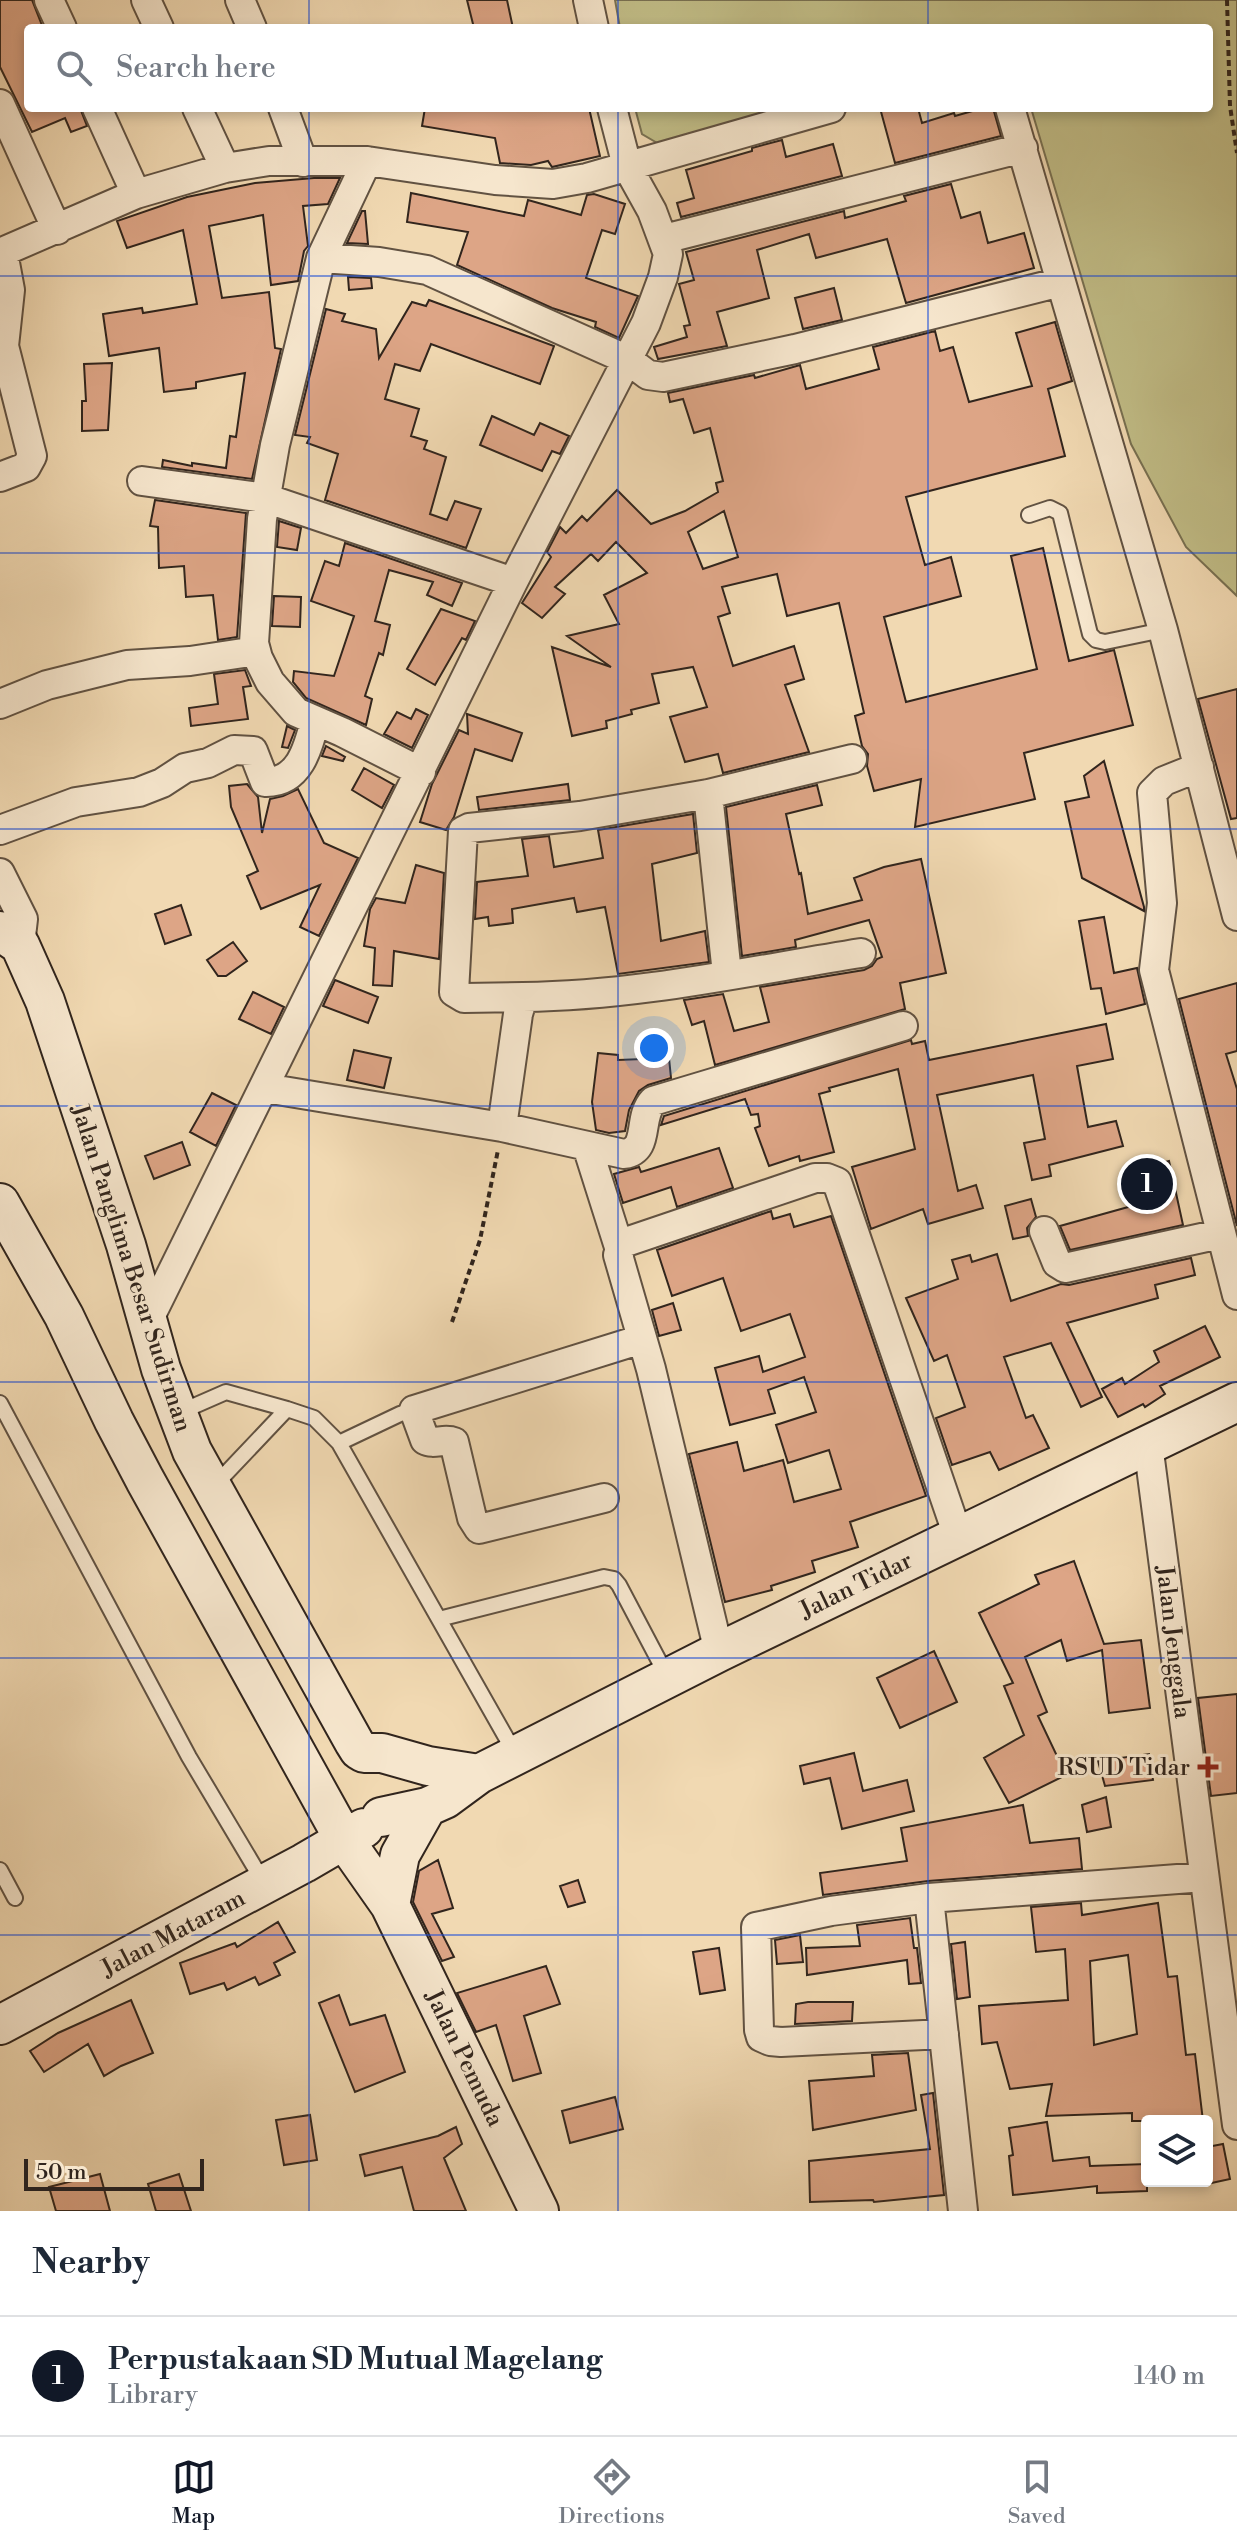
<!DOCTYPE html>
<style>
:root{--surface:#fff;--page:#f6f6f7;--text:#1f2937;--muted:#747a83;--line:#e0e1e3;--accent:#111827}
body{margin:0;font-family:"Libre Bodoni",serif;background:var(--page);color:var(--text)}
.controls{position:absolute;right:24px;bottom:24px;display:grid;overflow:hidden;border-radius:8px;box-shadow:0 4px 12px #0003}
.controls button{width:72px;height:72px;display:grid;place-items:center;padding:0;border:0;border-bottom:2px solid var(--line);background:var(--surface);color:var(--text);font:40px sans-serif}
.scale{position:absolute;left:24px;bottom:20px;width:180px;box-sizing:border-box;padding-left:8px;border:4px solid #31251d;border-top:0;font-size:22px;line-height:28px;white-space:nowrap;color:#31251d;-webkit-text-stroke:6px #f6e6cd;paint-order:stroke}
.you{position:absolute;left:654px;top:1048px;width:28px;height:28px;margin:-20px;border:6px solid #fff;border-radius:50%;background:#1a73e8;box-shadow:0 0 0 12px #1a73e833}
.badge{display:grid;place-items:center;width:52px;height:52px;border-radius:50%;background:var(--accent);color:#fff;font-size:26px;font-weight:700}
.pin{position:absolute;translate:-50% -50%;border:4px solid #fff;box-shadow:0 2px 8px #0006}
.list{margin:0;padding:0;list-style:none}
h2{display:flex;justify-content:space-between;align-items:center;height:104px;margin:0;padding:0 32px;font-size:34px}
h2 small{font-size:26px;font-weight:400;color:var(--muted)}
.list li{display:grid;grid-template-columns:52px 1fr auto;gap:24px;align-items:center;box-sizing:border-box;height:120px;padding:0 32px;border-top:2px solid var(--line)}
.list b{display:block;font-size:30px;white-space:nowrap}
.list p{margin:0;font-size:26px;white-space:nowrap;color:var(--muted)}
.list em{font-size:26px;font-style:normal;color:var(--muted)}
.icon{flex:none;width:44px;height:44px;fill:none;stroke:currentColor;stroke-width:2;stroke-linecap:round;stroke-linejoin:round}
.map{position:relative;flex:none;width:1237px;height:2211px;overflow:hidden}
.search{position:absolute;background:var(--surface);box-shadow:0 4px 12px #0003;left:24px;right:24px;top:24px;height:88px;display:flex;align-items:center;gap:20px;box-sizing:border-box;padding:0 28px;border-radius:8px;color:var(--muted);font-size:30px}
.sheet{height:224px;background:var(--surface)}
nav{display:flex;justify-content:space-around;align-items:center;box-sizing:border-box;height:112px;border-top:2px solid var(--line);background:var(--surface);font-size:22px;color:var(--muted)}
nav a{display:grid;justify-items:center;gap:4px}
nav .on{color:var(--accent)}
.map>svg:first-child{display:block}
</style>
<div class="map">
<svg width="1237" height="2211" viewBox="0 0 1237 2211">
<rect width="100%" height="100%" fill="#f1d9b2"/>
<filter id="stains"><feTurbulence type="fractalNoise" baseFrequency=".0025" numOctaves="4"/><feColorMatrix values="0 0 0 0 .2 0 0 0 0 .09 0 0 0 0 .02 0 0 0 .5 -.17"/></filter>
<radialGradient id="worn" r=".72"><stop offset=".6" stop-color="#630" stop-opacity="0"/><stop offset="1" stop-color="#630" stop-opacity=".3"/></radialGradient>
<path fill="#c1bd87" stroke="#797152" stroke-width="2" d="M 615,0 L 1237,0 L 1237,596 L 1186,547 L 1131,444 L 1031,108 L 1209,108 L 1209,28 L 620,28 Z
M 635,108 L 797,108 L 659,144 L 642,134 Z"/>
<path fill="#dda586" stroke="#31251d" stroke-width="2" fill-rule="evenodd" d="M 0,0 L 32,0 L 43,28 L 28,28 L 28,108 L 80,108 L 87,126 L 71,132 L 65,118 L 32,132 L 0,67 Z
M 467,0 L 507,0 L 513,28 L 474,28 Z
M 425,108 L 589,108 L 600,156 L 552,167 L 548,161 L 531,165 L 500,163 L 495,138 L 422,126 Z
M 880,108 L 918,108 L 922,123 L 954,113 L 955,116 L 983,108 L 993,108 L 1001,136 L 895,163 Z
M 782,140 L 786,157 L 833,144 L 842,176 L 681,217 L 677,203 L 694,198 L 686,170 L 752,151 L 752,148 Z
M 314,178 L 340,178 L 328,204 L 303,206 L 308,246 L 304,251 L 298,281 L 271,285 L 263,215 L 209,226 L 222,298 L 269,292 L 275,348 L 281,349 L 252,479 L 162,467 L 163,460 L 192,466 L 192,463 L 226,468 L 230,436 L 236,437 L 245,373 L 196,382 L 196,388 L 164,392 L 159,348 L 109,356 L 103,314 L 142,308 L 143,313 L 197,304 L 183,230 L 127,248 L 117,221 L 187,197 L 255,183 Z
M 951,184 L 961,218 L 980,212 L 988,243 L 1024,233 L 1034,268 L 906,303 L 887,239 L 816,258 L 809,234 L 757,250 L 769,298 L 717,312 L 727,346 L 658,359 L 654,347 L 687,337 L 684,326 L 690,325 L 679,284 L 694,280 L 686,252 L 844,211 L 845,218 L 906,201 L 904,196 Z
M 411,193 L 524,216 L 528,200 L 581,215 L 587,195 L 594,194 L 625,204 L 615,234 L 602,230 L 586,278 L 638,296 L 619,338 L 595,327 L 596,322 L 552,308 L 457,265 L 468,232 L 407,222 Z
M 362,211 L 365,211 L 368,244 L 347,243 Z
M 348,277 L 371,278 L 372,288 L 349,290 Z
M 834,288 L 842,320 L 803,329 L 795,298 Z
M 429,300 L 554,346 L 540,384 L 431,344 L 420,371 L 395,364 L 385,399 L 419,409 L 411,436 L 427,441 L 424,449 L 446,457 L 430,514 L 447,520 L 455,501 L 481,509 L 466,548 L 325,500 L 338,454 L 307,443 L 310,437 L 295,435 L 326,309 L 345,314 L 342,321 L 376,329 L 379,358 L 412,302 L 426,306 Z
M 1055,322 L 1072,381 L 1048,389 L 1065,456 L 906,497 L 925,565 L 951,557 L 961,596 L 884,617 L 906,702 L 1037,669 L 1011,556 L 1043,548 L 1069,661 L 1114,650 L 1133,725 L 1024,753 L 1035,799 L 915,827 L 921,779 L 874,791 L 867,766 L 868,754 L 862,746 L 855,716 L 864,713 L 839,603 L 787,616 L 777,574 L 722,587 L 730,613 L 718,617 L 733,666 L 794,646 L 804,679 L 785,685 L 809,752 L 723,773 L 718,754 L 685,762 L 670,717 L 707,707 L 693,667 L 652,674 L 659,703 L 631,710 L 632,714 L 606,721 L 607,728 L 572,736 L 552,647 L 611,667 L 567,636 L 619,624 L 604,595 L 647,573 L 616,542 L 598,561 L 591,554 L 555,587 L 565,594 L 542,618 L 522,603 L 551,557 L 547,552 L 560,527 L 566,533 L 582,516 L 587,521 L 617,490 L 651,524 L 685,511 L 718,492 L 716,483 L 723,481 L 710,428 L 694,433 L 683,399 L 670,402 L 668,393 L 754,375 L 755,378 L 800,365 L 806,389 L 879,369 L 873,347 L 935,331 L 940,351 L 953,347 L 969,402 L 1032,386 L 1016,333 ZM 724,511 L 738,557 L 703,569 L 688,532 Z
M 112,363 L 108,430 L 82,431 L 82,401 L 86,401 L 84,364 Z
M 492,416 L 534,435 L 540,423 L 569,436 L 560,454 L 552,451 L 542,471 L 480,445 Z
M 155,500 L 246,513 L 237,637 L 218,640 L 213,595 L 186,597 L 184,566 L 159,568 L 158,527 L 150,526 Z
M 279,521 L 301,528 L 297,550 L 277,547 Z
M 345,543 L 462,583 L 452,606 L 427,595 L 433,582 L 389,570 L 375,621 L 390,625 L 383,655 L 379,653 L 365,696 L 372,699 L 366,725 L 306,698 L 293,682 L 294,671 L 334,676 L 354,616 L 311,601 L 325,561 L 339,566 Z
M 274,596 L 301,597 L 300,627 L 272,626 Z
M 441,609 L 475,621 L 466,640 L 462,638 L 435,685 L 407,669 Z
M 245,670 L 251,686 L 243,687 L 248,719 L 191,726 L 189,708 L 218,704 L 214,674 Z
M 1237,689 L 1237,818 L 1231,819 L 1198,699 Z
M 416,709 L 428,715 L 412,748 L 384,734 L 397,712 L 411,719 Z
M 467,714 L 522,733 L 512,761 L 475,749 L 454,817 L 446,830 L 420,822 L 432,784 L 459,730 L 468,734 Z
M 287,726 L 295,730 L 288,748 L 282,747 Z
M 326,746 L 345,757 L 343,761 L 322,756 Z
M 1104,761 L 1144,907 L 1144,911 L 1082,878 L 1065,802 L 1089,797 L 1084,776 Z
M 364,768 L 394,785 L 382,808 L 352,790 Z
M 247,784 L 258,797 L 262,833 L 270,799 L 283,796 L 298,789 L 324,843 L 358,858 L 319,936 L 300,927 L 320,885 L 261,909 L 247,876 L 258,871 L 231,807 L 229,786 Z
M 568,784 L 570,800 L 479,810 L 477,797 Z
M 817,785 L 822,805 L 786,814 L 799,874 L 801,873 L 808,914 L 862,900 L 854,878 L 884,867 L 921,859 L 946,973 L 900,983 L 905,1009 L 715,1065 L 704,1021 L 692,1025 L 684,1000 L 723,994 L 734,1031 L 769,1022 L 760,987 L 864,970 L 872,966 L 877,959 L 882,957 L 869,920 L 795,940 L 796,947 L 742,956 L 726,807 Z
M 693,814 L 697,853 L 652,864 L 661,941 L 705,931 L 709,962 L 618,974 L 605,907 L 577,912 L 574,898 L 512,909 L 513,923 L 489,926 L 488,917 L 475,919 L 477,882 L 528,876 L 522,839 L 549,836 L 554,867 L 603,858 L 598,830 Z
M 416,865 L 444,873 L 439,959 L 394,951 L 392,986 L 373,985 L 375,948 L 364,946 L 370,909 L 376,898 L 405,903 Z
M 181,905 L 191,935 L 165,944 L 155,914 Z
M 1104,917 L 1114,973 L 1137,968 L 1145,1004 L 1106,1014 L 1101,988 L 1091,989 L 1079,921 Z
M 233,942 L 247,961 L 226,976 L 218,976 L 207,960 Z
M 335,980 L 378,997 L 368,1023 L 323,1006 Z
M 1237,983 L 1237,1051 L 1226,1054 L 1237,1089 L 1237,1226 L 1179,999 Z
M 253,992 L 284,1007 L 271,1034 L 239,1019 Z
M 1106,1024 L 1113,1059 L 1077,1066 L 1088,1127 L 1116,1121 L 1123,1146 L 1049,1165 L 1051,1176 L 1032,1180 L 1024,1143 L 1045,1139 L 1033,1075 L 937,1095 L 958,1191 L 976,1185 L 983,1208 L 928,1224 L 923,1209 L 871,1229 L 852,1167 L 915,1149 L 898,1069 L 829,1088 L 830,1091 L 819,1094 L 834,1152 L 800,1161 L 799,1156 L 769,1166 L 755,1128 L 760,1126 L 758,1114 L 751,1115 L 745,1099 L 661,1125 L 664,1116 L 911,1040 L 912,1044 L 925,1041 L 929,1060 Z
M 354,1050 L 391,1058 L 384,1088 L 347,1080 Z
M 598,1053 L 618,1055 L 618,1060 L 669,1058 L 671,1078 L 648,1085 L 639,1091 L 629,1110 L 625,1131 L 609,1133 L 596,1130 L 592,1102 Z
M 212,1093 L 236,1105 L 216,1146 L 190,1132 Z
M 182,1142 L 190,1165 L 154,1179 L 145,1156 Z
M 719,1148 L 733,1188 L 677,1207 L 671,1187 L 623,1203 L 614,1174 L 639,1167 L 641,1172 Z
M 1169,1161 L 1183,1225 L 1070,1250 L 1060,1226 L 1139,1204 L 1131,1171 Z
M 1031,1199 L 1036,1217 L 1027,1228 L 1028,1236 L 1013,1239 L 1005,1206 Z
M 771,1211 L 773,1219 L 790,1214 L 794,1227 L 831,1216 L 926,1496 L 850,1522 L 858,1547 L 812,1561 L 815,1572 L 771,1586 L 772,1590 L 725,1602 L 689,1454 L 737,1442 L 744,1471 L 783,1460 L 794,1502 L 841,1489 L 829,1450 L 788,1463 L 776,1425 L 816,1412 L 804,1377 L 768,1390 L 775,1413 L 730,1425 L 715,1368 L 759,1356 L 763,1372 L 805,1357 L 790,1314 L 741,1331 L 723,1278 L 672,1296 L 657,1250 Z
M 997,1254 L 1011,1301 L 1061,1284 L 1069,1285 L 1191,1258 L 1195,1275 L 1155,1285 L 1158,1298 L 1067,1323 L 1102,1397 L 1081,1407 L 1051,1343 L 1004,1357 L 1026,1418 L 1033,1415 L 1049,1448 L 999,1470 L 990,1452 L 952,1465 L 936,1418 L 965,1407 L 947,1355 L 934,1361 L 906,1298 L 958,1279 L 952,1260 L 970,1255 L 972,1262 Z
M 673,1303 L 681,1330 L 659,1336 L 652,1310 Z
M 1205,1326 L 1220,1357 L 1160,1386 L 1165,1394 L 1145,1407 L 1143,1404 L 1118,1417 L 1102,1389 L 1122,1378 L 1125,1384 L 1159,1362 L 1154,1351 Z
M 1074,1561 L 1104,1644 L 1141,1640 L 1150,1708 L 1109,1713 L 1102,1650 L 1067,1661 L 1061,1640 L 1025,1657 L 1047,1712 L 1038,1716 L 1066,1775 L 1009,1803 L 984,1758 L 1024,1735 L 1004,1686 L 1013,1683 L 979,1613 L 1039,1584 L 1035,1575 Z
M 934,1651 L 957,1702 L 900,1728 L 877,1678 Z
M 1237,1694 L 1237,1793 L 1211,1796 L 1198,1698 Z
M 854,1753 L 863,1791 L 907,1780 L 914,1811 L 842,1829 L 830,1778 L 804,1784 L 800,1766 Z
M 1149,1754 L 1153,1780 L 1105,1786 L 1098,1761 Z
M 1106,1797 L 1111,1827 L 1087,1832 L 1082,1805 Z
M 1023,1805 L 1030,1843 L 1079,1838 L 1082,1869 L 928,1881 L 823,1895 L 820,1873 L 907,1861 L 901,1828 Z
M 438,1860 L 453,1908 L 432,1914 L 454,1957 L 442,1961 L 413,1902 L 419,1871 Z
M 578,1880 L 585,1902 L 568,1907 L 560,1886 Z
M 1081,1903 L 1082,1915 L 1158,1903 L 1168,1977 L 1177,1976 L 1186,2055 L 1195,2054 L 1203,2121 L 1132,2121 L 1132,2113 L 1046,2116 L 1052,2084 L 1010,2089 L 997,2042 L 982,2044 L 979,2006 L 1068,2000 L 1065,1949 L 1036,1952 L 1031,1907 ZM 1128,1955 L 1137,2034 L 1094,2045 L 1090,1961 Z
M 910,1918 L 914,1948 L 917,1948 L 921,1983 L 909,1984 L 907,1960 L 807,1975 L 806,1948 L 860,1946 L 857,1925 Z
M 278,1922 L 295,1952 L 274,1963 L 280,1975 L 259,1985 L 255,1977 L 227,1990 L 224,1983 L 190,1994 L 180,1963 L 235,1943 L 237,1947 Z
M 800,1935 L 803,1962 L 777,1964 L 775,1940 Z
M 965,1942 L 970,1997 L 957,1999 L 951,1944 Z
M 719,1948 L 725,1990 L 700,1994 L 693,1952 Z
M 546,1966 L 560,2004 L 524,2016 L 541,2073 L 513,2081 L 496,2025 L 476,2032 L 457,1993 Z
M 339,1995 L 350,2025 L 385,2015 L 405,2072 L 355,2092 L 319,2003 Z
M 131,2000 L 153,2053 L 121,2066 L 104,2076 L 88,2044 L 44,2072 L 30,2051 L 58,2033 Z
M 808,2002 L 853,2002 L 852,2021 L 795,2024 L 796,2004 Z
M 908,2053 L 916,2110 L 813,2130 L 809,2081 L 874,2076 L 872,2055 Z
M 933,2093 L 944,2195 L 874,2202 L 873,2200 L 810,2202 L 809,2161 L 930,2149 L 921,2095 Z
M 615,2097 L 623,2129 L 570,2143 L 562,2111 Z
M 310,2115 L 317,2160 L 284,2165 L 276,2120 Z
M 1047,2122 L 1053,2161 L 1089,2157 L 1090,2166 L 1147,2164 L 1147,2191 L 1097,2193 L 1097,2186 L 1013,2195 L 1009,2156 L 1013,2155 L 1009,2128 Z
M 456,2127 L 462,2144 L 444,2158 L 466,2211 L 414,2211 L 402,2167 L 365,2176 L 360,2155 L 438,2136 Z
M 1223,2144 L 1230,2179 L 1207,2184 L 1207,2147 Z
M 100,2174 L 110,2211 L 56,2211 L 49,2187 Z
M 179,2174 L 191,2211 L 156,2211 L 148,2184 Z"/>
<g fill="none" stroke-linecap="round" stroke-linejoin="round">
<defs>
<path id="lane" d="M 1029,515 L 1050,508 L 1060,513 L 1090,634 L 1096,640 L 1105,642 L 1163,630
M 0,1403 L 189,1757 L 264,1883
M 178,1413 L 226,1392 L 287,1409
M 339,1443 L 400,1414 L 414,1410
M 215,1485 L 287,1409 L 314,1418 L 339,1443 L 516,1755
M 439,1619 L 604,1577 L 614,1579 L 619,1585 L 668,1678
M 0,1870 L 15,1898"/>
<path id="street" d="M 49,0 L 62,28
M 146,0 L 159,28
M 240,0 L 252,28
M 588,0 L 594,28
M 0,104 L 57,230
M 97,108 L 136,194
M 197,108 L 225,168
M 283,108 L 303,162
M 1010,108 L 1163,630 L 1237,916
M 367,161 L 321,258 L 275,445 L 262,519 L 254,643 L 258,658 L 270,682 L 296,712 L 342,732 L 421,772
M 664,239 L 1023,148
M 0,253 L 136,194 L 225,168 L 269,161 L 367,161 L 495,180 L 553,184 L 587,178 L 831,108
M 321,258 L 379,262 L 427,270 L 628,360 L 648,375 L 663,377 L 795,349 L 1061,282
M 0,477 L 26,467 L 32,456 L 4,346 L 10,290 L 3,252
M 142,481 L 265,498 L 513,582
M 0,704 L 47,685 L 127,665 L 190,661 L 256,651
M 1199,767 L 1164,781 L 1152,793 L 1162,903 L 1154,970 L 1237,1295
M 708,794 L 727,974
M 0,830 L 76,802 L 139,792 L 162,783 L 185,768 L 208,763 L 234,750 L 253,751 L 265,782 C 299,783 308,749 315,721
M 0,873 L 23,919 L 20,945
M 523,997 L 464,998 L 454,992 L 463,831 L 469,828 L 580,816 L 708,794 L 852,759
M 265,1088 L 502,1127 L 624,1154 C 651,1150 637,1118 653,1101 L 903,1026
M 502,1127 L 518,1014 L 523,997 C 637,996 748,971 861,953
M 587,1146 L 619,1247
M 1044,1231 L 1057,1263 L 1065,1268 L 1220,1234
M 149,1319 L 513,582 L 646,323 L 663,277 L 668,254 L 652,211 L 627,166 L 612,108
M 1148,1444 L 1237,2125
M 604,1498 L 479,1529 L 472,1518 L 454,1442 C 444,1438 434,1445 425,1440 L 414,1410 L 642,1339
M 719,1652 L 651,1369 L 618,1255 L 623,1243 L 815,1178 L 827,1178 L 837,1182 L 958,1536
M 929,1898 L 831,1911 L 756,1927 L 759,2030 L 761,2037 L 770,2041 L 781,2042 L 944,2034
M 963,2211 L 929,1898 L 1204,1877"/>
<path id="secondary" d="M 0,931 L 20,945 L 45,1001 L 126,1245 L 161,1369 L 192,1451 L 354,1742 L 359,1750 L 364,1753 L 382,1753 L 428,1766 L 479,1774
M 0,1203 L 64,1316 L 114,1421 L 145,1480 L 345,1841 L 390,1905 L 539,2211
M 381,1817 L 427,1807 L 445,1799 L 479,1774 L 719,1652 L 1237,1402
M 390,1905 L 400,1855 L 427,1807
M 0,2025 L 304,1863 L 364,1828"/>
</defs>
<use href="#lane" stroke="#615242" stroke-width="18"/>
<use href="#street" stroke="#615242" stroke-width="32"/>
<use href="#secondary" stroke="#31251d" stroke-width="42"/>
<path stroke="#31251d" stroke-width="4" stroke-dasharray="6 4" stroke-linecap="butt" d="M 1227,0 L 1230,106 L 1237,153
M 452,1322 L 480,1240 L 498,1150"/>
<use href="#lane" stroke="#f6e6cd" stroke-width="14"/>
<use href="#street" stroke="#f6e6cd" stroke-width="28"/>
<use href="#secondary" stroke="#f6e6cd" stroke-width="38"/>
</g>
<path fill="none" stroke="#1d4ed8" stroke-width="2" stroke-opacity="0.55" d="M 309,0 L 309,28M 618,0 L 618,28M 928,0 L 928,28M 309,108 L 309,2211M 618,108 L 618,2211M 928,108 L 928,2211M 0,276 L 1237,276M 0,553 L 1237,553M 0,829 L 1237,829M 0,1106 L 1237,1106M 0,1382 L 1237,1382M 0,1658 L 1237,1658M 0,1935 L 1237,1935"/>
<path fill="#8f2418" stroke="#f6e6cd" stroke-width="3" d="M1204 1755h8v8h8v8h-8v8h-8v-8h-8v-8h8z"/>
<g text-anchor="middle" stroke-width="6" stroke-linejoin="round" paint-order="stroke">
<g font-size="24" fill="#31251d" stroke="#f6e6cd">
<text transform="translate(132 1268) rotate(72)" y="8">Jalan Panglima Besar Sudirman</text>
<text transform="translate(856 1585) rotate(-26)" y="8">Jalan Tidar</text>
<text transform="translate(1174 1642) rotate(83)" y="8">Jalan Jenggala</text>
<text transform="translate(173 1933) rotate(-28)" y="8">Jalan Mataram</text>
<text transform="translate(465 2058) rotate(64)" y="8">Jalan Pemuda</text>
</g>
<g font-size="24" fill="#31251d" stroke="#f6e6cd" text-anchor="end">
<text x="1190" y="1775">RSUD Tidar</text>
</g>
</g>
<rect width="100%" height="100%" filter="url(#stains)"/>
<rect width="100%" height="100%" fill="url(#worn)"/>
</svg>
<div class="controls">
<button><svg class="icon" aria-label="layers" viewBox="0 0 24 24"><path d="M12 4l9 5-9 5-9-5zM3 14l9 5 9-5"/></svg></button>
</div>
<div class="scale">50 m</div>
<div class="you"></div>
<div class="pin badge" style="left:1147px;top:1184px">1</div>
<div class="search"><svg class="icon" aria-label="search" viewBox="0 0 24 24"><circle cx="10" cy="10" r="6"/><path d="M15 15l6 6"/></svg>Search here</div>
</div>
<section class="sheet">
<h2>Nearby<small></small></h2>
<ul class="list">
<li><span class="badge">1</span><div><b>Perpustakaan SD Mutual Magelang</b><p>Library</p></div><em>140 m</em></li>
</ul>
</section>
<nav>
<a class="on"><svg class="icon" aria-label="map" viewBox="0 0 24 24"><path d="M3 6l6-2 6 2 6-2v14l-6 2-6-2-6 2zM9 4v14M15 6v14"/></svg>Map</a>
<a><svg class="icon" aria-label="directions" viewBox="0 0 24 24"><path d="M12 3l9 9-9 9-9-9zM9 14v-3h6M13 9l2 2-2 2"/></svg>Directions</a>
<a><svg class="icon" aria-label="saved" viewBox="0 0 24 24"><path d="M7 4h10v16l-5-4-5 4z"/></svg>Saved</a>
</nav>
